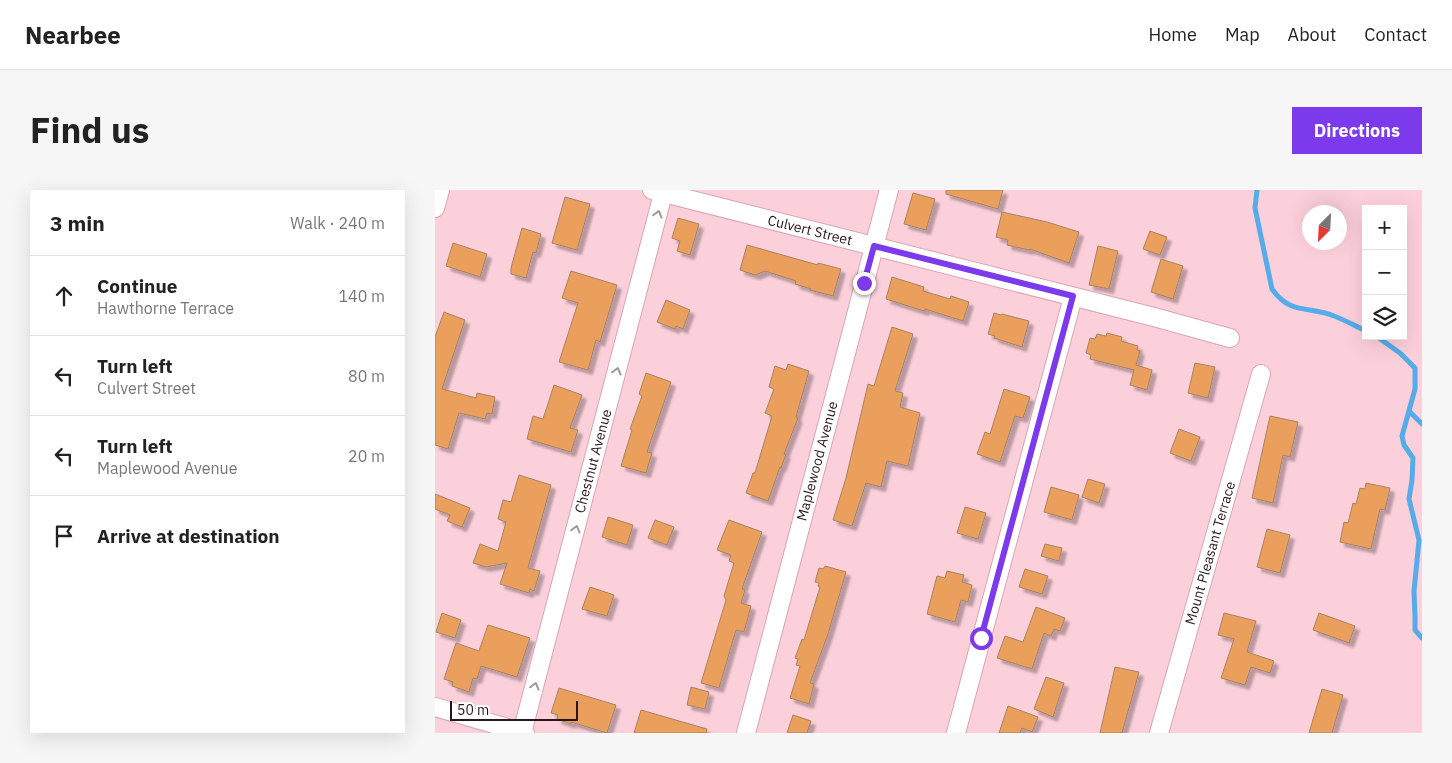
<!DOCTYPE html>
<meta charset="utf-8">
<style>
:root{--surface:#fff;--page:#f6f6f6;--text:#222;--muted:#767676;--line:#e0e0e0;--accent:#7c3aed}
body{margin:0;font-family:"IBM Plex Sans",sans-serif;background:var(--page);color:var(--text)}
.controls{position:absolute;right:15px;top:15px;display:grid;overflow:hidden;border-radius:0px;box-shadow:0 5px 20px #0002}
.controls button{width:45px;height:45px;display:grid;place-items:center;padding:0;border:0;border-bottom:1px solid var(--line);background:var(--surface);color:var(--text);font:25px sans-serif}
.compass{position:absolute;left:867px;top:15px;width:45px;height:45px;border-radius:50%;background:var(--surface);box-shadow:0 5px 20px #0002;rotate:204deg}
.scale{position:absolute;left:15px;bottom:12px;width:128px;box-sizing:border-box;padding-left:5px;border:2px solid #29161b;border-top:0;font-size:14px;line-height:18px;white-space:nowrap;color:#29161b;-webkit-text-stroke:4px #fff;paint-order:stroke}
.stop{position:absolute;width:15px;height:15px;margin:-11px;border:4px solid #7c3aed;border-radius:50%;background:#fff}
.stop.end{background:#7c3aed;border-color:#fff;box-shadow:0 1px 5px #0008}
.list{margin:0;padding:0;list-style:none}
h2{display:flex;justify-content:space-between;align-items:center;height:65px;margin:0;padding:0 20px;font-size:21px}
h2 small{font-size:16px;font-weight:400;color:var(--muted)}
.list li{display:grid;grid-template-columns:32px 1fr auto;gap:15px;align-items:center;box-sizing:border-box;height:80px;padding:0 20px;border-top:1px solid var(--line)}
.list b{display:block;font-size:19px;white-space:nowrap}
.list p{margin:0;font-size:16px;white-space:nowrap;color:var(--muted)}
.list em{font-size:16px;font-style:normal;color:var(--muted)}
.icon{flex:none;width:28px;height:28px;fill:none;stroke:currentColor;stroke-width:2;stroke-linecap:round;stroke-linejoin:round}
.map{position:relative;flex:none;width:987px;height:543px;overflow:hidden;border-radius:0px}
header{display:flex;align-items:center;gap:30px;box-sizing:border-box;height:70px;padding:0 25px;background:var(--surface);border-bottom:1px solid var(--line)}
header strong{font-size:24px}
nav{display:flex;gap:28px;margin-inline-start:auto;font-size:18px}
.intro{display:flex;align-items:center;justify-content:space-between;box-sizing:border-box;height:120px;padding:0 30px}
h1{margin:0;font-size:35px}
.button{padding:12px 22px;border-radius:0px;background:var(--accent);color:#fff;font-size:18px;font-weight:700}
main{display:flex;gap:30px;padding:0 30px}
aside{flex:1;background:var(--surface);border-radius:0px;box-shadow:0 5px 20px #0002}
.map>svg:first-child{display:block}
</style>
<header>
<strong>Nearbee</strong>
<nav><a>Home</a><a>Map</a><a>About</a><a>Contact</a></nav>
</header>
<div class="intro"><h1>Find us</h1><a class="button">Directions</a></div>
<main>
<aside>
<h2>3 min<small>Walk · 240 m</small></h2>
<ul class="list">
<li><svg class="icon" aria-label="ahead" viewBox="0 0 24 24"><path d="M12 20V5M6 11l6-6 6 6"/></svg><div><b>Continue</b><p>Hawthorne Terrace</p></div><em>140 m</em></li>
<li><svg class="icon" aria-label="left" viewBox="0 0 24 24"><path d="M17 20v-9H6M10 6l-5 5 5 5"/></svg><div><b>Turn left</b><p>Culvert Street</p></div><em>80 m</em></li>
<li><svg class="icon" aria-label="left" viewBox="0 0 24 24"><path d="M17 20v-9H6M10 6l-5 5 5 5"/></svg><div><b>Turn left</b><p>Maplewood Avenue</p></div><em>20 m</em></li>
<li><svg class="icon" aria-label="arrive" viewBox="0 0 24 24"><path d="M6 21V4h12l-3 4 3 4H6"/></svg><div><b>Arrive at destination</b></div></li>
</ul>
</aside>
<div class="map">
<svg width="987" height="543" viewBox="0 0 987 543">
<defs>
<filter id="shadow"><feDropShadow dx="4.5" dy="4.5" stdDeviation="1" flood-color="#0004"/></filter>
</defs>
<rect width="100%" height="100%" fill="#fcd0db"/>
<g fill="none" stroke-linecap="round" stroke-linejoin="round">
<path stroke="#55ace9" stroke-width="5" d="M 822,0 L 820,18 L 837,99 C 856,126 874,115 899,126 C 910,130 920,136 931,141
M 941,146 L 965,163 L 980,178 L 980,199 L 967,246 L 969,255 L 978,268 L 977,290 L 974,309 L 984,350 L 979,401 L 980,427 L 980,440 L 987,448
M 974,221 L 987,234"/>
</g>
<path fill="#eaa05c" stroke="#a78263" filter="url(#shadow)" d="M 511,0 L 568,0 L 563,19 L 511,4 Z
M 478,3 L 500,9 L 491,40 L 469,34 Z
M 130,7 L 155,14 L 142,60 L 117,53 Z
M 567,22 L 612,32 L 644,42 L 634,73 L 595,59 L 594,60 L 572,55 L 573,50 L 561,47 Z
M 243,28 L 264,34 L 255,65 L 242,61 L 245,51 L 237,48 Z
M 87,38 L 106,44 L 101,63 L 98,62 L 91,88 L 76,84 L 76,78 Z
M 715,41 L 732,47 L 725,65 L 708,59 Z
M 18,53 L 52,64 L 45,87 L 11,76 Z
M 312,55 L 383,75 L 383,73 L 406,79 L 398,106 L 375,100 L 376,99 L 360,94 L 361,91 L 330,81 L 320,85 L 305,80 Z
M 663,56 L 683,61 L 674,99 L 654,95 Z
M 726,69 L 748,76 L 738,109 L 716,102 Z
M 136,81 L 182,95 L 165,152 L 161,150 L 153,180 L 124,172 L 143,113 L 127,108 Z
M 457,87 L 489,97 L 488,101 L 515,109 L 516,106 L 534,112 L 528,131 L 490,119 L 489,121 L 451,109 Z
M 231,110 L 255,120 L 248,139 L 241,136 L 240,139 L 222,132 Z
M 9,122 L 30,130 L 7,199 L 41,208 L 42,203 L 60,207 L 57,224 L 52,223 L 50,229 L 24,223 L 13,259 L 0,255 L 0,147 Z
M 559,123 L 566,125 L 567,124 L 594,131 L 587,157 L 559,148 L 560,146 L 553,144 Z
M 457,137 L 478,144 L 460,201 L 468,203 L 465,217 L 485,223 L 473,276 L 452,271 L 446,297 L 431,293 L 417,336 L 398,330 L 411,288 L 433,194 L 439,196 Z
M 672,143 L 687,147 L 686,151 L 703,156 L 702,160 L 705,161 L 701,175 L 717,180 L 712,200 L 695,195 L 699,180 L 655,169 L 656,165 L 651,163 L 655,148 L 660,149 L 662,144 L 671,146 Z
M 760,173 L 780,177 L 773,208 L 753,203 Z
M 353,174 L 374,181 L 361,227 L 363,228 L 349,264 L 351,264 L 346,278 L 345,277 L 333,311 L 311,303 L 318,283 L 320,283 L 337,226 L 330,223 L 339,199 L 334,197 L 340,176 L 351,180 Z
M 211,183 L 236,192 L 212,262 L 217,263 L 211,283 L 186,276 L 197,240 L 195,239 L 207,206 L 204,204 Z
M 119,195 L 147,205 L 135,238 L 143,240 L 136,262 L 92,249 L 98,226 L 108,229 Z
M 569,199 L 595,207 L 588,228 L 580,226 L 565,272 L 542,264 L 550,242 L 555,244 Z
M 835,226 L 863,232 L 855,267 L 848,265 L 838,313 L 817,308 Z
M 744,239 L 765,247 L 756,271 L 735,263 Z
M 84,285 L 116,295 L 93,378 L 105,381 L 99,401 L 95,399 L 94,403 L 65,394 L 72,373 L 51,377 L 38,373 L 45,354 L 63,361 L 71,332 L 63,329 L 68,310 L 76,312 Z
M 653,289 L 670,294 L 664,313 L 647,307 Z
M 931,293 L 955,298 L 950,320 L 945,319 L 936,359 L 905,352 L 909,332 L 913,333 L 918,313 L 921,314 L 925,298 L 930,299 Z
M 616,297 L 644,305 L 637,330 L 609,322 Z
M 0,304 L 35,318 L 27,337 L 12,331 L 15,325 L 0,319 Z
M 530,317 L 551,323 L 543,349 L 522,343 Z
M 173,327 L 198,335 L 192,355 L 167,347 Z
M 220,330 L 239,337 L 232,355 L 213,348 Z
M 294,330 L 327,342 L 307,399 L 310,400 L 306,413 L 316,416 L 309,442 L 301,440 L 284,498 L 266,493 L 291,410 L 289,406 L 299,373 L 294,371 L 296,365 L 282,360 Z
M 832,339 L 855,345 L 845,383 L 822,377 Z
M 610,354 L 627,358 L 624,371 L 606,366 Z
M 390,376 L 411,382 L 393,444 L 375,493 L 379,494 L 374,514 L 355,508 L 365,476 L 361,475 L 363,469 L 360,468 L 367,449 L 369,450 L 385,397 L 383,396 L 384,393 L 380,392 L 384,378 L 388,379 Z
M 590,379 L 613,386 L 607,404 L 584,397 Z
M 512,381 L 529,385 L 527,392 L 537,395 L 533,412 L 526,410 L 520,432 L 492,424 L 502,386 L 510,388 Z
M 155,397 L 179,405 L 172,426 L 147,419 Z
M 601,417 L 630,428 L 625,441 L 619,439 L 616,446 L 609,443 L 597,479 L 562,468 L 570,446 L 588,452 Z
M 7,423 L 26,430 L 20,448 L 1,442 Z
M 789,423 L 821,431 L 812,462 L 839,471 L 835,483 L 816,477 L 810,495 L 786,488 L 799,449 L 783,445 Z
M 884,423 L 920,436 L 914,453 L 878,440 Z
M 53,435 L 95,448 L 82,487 L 46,476 L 42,489 L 38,488 L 34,502 L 17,496 L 18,492 L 9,489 L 21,453 L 44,461 Z
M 680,477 L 704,482 L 687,543 L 665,543 Z
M 611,487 L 629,493 L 618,527 L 599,519 Z
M 256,497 L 274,502 L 270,519 L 252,515 Z
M 124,498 L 181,515 L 172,543 L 136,532 L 136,534 L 122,529 L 123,525 L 116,523 Z
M 887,499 L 908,505 L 897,543 L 874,543 Z
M 573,516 L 603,527 L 597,542 L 587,538 L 585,543 L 564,543 Z
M 206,520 L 272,539 L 271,543 L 199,543 Z
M 358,525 L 376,531 L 372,543 L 352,543 Z"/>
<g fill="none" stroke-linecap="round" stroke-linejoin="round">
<defs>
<path id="street" d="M 217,0 L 719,127 L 795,148
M 0,18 L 5,0
M 0,517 L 90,543
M 87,543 L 229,0
M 311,543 L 454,0
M 521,543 L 638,107
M 724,543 L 826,184"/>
</defs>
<use href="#street" stroke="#d9a5b2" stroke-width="20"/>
<use href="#street" stroke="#fff" stroke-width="18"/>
</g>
<defs><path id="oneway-chevron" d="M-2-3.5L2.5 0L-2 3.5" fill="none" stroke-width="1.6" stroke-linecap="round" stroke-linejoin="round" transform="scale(1.25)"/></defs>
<g stroke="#9f9698">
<use href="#oneway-chevron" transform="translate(223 24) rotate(-75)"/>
<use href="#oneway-chevron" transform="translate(182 181) rotate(-75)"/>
<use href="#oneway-chevron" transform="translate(141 339) rotate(-75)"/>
<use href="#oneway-chevron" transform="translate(100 496) rotate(-75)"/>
</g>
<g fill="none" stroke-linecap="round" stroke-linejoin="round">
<path stroke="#7c3aed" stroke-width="6" d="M 429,93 L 439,56 L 638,106 L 546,448"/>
</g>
<g text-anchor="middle" stroke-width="4.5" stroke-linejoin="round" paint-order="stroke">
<g font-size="14" fill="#29161b" stroke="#fff">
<text transform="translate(375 40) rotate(14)" y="5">Culvert Street</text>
<text transform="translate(158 271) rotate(-75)" y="5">Chestnut Avenue</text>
<text transform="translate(382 271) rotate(-75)" y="5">Maplewood Avenue</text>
<text transform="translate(775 363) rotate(-74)" y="5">Mount Pleasant Terrace</text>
</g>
</g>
</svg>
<div class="controls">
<button>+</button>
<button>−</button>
<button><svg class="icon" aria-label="layers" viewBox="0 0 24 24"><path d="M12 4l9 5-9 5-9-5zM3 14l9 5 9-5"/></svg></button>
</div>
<svg class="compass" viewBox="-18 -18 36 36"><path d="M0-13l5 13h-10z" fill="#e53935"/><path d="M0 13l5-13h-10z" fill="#767676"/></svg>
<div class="scale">50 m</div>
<div class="stop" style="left:546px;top:448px"></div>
<div class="stop end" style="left:429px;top:93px"></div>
</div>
</main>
